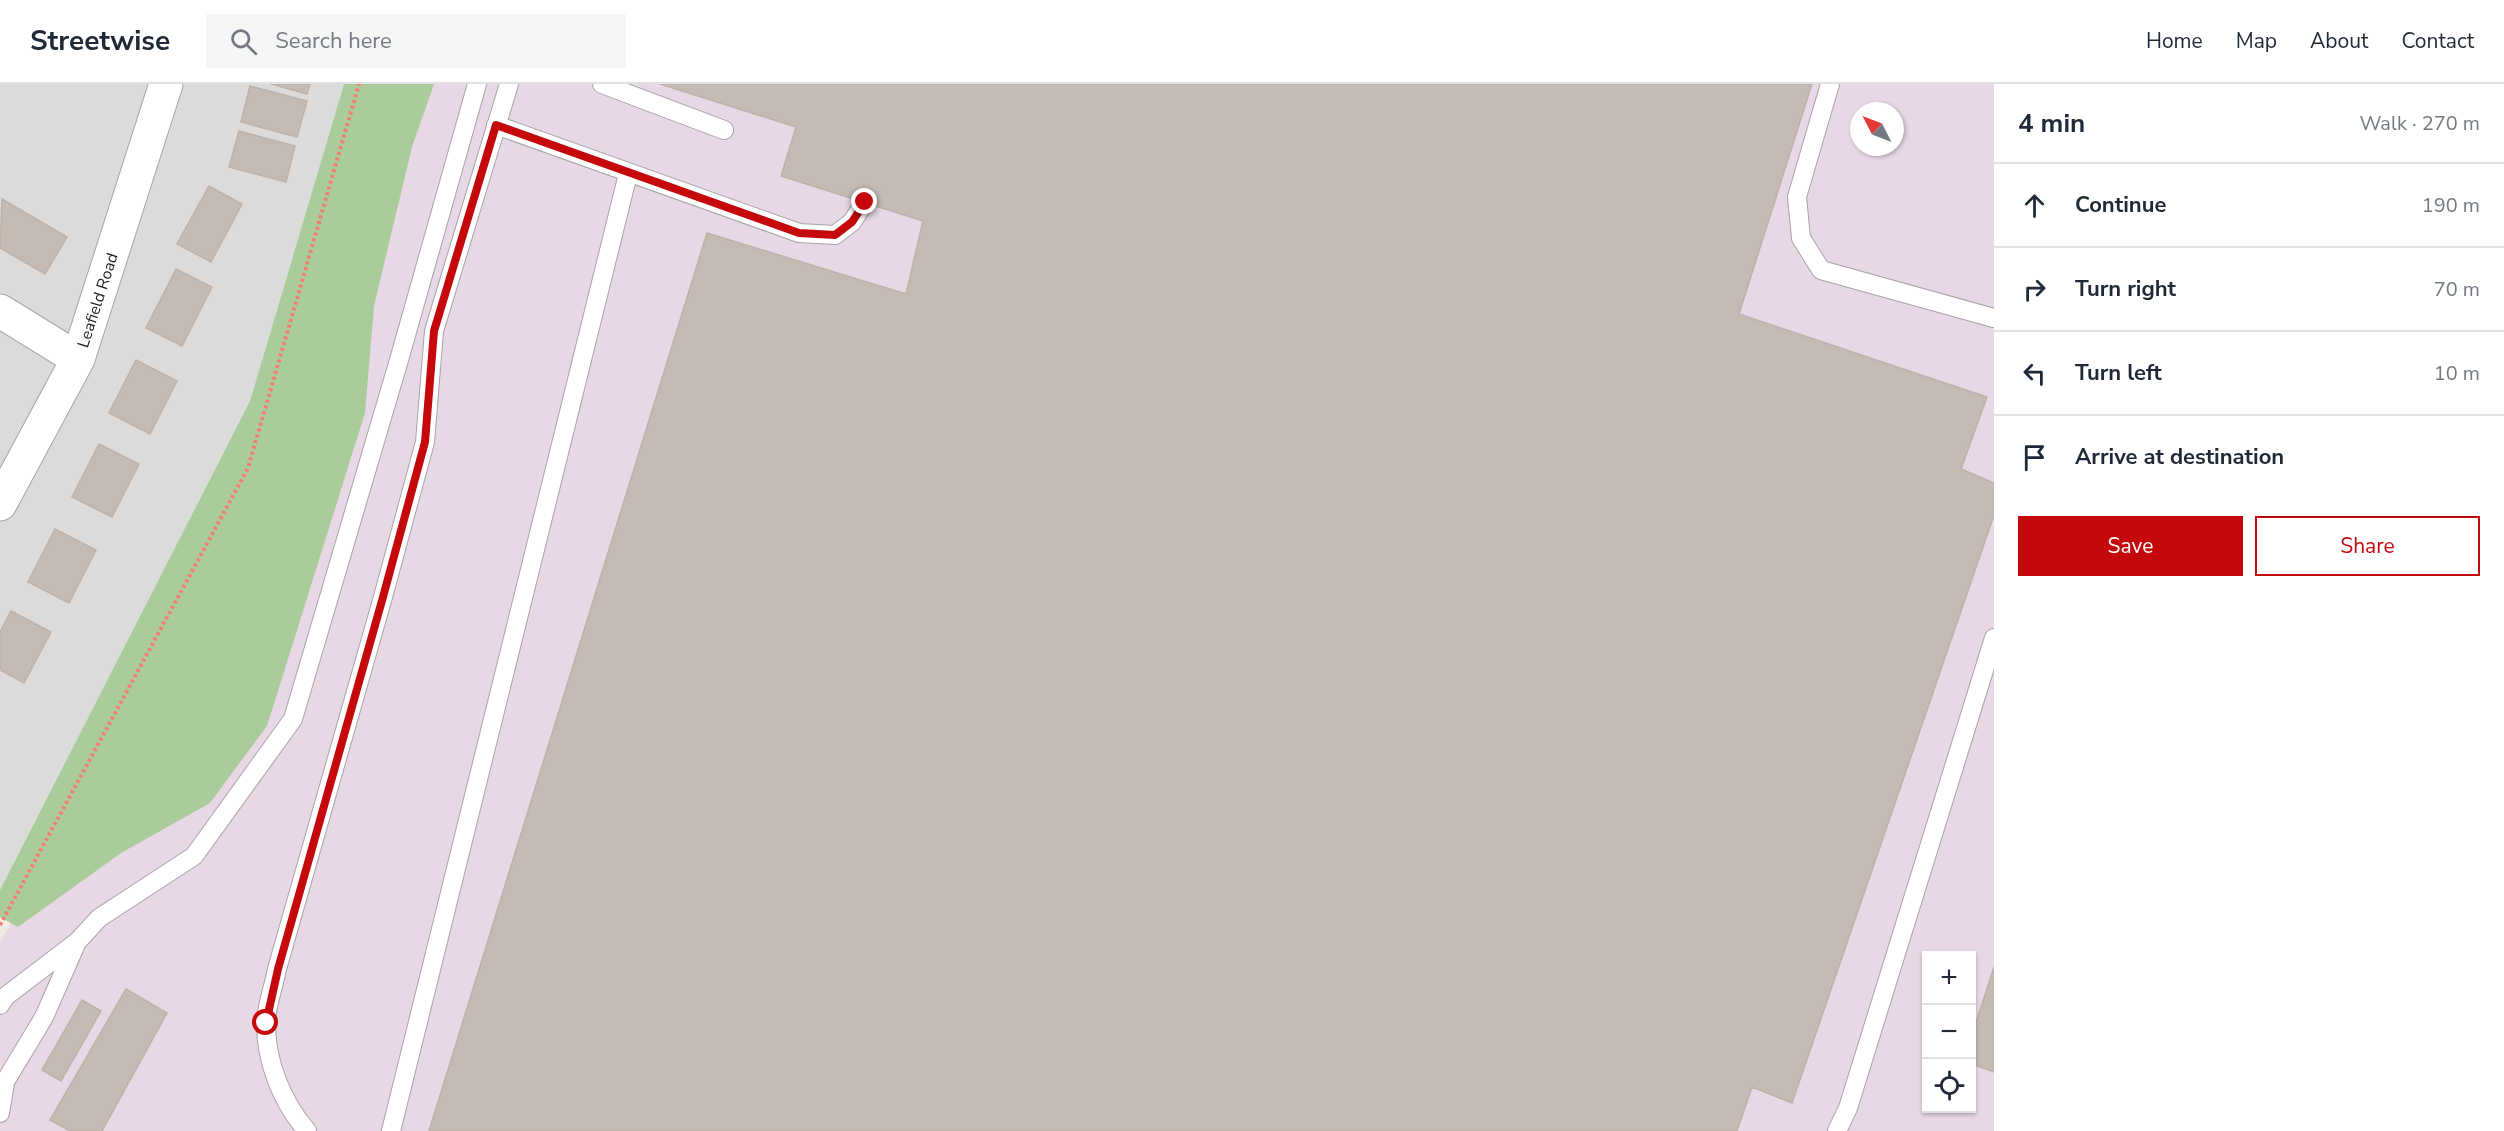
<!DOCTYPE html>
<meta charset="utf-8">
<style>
:root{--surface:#fff;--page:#f6f6f7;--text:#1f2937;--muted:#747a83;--line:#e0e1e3;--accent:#c4080b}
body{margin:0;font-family:"Nunito Sans",sans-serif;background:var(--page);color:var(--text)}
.controls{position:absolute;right:18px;bottom:18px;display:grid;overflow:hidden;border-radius:0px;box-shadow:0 2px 4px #0004}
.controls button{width:54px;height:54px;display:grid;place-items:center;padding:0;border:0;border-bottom:2px solid var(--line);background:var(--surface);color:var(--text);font:30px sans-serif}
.compass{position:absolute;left:1850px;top:18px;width:54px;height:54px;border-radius:50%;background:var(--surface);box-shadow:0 2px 4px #0004;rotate:312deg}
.stop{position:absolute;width:18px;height:18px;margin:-14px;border:4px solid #c4080b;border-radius:50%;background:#fff}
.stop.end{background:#c4080b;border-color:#fff;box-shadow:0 2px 6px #0008}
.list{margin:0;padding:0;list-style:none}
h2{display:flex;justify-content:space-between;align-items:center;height:78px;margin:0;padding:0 24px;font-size:26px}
h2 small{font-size:20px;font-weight:400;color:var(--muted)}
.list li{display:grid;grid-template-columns:39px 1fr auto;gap:18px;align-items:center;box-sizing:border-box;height:84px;padding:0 24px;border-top:2px solid var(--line)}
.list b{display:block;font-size:22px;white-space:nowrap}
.list em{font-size:20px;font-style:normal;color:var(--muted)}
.actions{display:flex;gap:12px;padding:18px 24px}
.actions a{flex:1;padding:14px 0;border:2px solid var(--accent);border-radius:0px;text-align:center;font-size:21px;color:var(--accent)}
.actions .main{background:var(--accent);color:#fff}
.icon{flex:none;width:33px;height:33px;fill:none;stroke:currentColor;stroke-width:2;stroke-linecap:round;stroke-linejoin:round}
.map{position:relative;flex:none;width:1994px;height:1047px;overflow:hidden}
header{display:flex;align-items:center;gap:36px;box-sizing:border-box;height:84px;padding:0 30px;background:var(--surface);border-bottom:2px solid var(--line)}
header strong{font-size:28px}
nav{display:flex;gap:33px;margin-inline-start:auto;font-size:21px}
.search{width:420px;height:54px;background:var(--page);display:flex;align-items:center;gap:15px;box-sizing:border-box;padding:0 21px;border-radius:0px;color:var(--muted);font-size:22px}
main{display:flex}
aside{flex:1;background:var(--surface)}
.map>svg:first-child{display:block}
</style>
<header>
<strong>Streetwise</strong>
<div class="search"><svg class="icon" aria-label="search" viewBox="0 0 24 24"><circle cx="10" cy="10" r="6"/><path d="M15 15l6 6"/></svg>Search here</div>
<nav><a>Home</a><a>Map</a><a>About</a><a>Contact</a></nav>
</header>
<main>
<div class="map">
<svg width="1994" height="1047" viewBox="0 0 1994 1047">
<rect width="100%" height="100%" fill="#efebe5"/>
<path fill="#dcdbdb" d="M 0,0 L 344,0 L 250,317 L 0,806 Z"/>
<path fill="#e8d7e5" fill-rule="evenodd" d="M 369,0 L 1994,0 L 1994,1047 L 0,1047 L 0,859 L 258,389 ZM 1859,27 L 1895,27 L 1895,63 L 1859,63 ZM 1926,872 L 1972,872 L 1972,1024 L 1926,1024 Z"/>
<path fill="#aacc9b" d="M 344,0 L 434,0 L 412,63 L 374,222 L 365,329 L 267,642 L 210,719 L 121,769 L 18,843 L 0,833 L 0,806 L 250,317 Z"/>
<path fill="#c3bbb4" stroke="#c0b2a8" stroke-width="1.5" d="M 271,0 L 310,0 L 307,10 Z
M 660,0 L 1812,0 L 1739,230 L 1987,313 L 1961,385 L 1994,399 L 1994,431 L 1792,1019 L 1752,1003 L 1737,1047 L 429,1047 L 707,149 L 906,210 L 923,137 L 781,92 L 796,43 Z
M 250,2 L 307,17 L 297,53 L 241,38 Z
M 239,47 L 295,62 L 286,98 L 229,83 Z
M 209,102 L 242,120 L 211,178 L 177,160 Z
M 2,115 L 67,153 L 45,190 L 0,164 Z
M 176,185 L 212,203 L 182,262 L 146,244 Z
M 136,276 L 177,297 L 150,350 L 109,329 Z
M 99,360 L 139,380 L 112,433 L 72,413 Z
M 55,445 L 96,466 L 69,519 L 28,498 Z
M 11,527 L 51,548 L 24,599 L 0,586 L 0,548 Z
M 1994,883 L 1994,988 L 1972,980 L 1972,951 Z
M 126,905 L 167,929 L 102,1047 L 70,1047 L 50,1036 Z
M 82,916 L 101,927 L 61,997 L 42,986 Z"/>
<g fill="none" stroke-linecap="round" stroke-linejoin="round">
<defs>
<path id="lane" d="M 602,0 L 724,46
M 1830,0 L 1797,113 L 1801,154 L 1821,186 L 1994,234
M 496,41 L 799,149 L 835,151 L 852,138 L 865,118
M 77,858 L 99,834 L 194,772 L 293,635 L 399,276 L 477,0
M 0,921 L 6,912 L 77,858 L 44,933 L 0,1006
M 0,1029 L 5,999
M 307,1047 C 282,1018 266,978 266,940 C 266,922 274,902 277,885 L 383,513 L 425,358 L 434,247 L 509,0
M 391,1047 L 628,90
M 1837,1047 L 1848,1024 L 1994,554"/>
<path id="street" d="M 0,227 L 78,275
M 0,420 L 78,275 L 166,0"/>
</defs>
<use href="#lane" stroke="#a5a5a5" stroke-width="20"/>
<use href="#street" stroke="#a5a5a5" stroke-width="35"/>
<path stroke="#f47c70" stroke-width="4" stroke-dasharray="3 3" stroke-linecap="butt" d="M 0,841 L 248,384 L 359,0"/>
<use href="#lane" stroke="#fff" stroke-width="18"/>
<use href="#street" stroke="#fff" stroke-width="33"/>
</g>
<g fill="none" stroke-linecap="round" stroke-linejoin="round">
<path stroke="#c4080b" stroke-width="8" d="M 266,939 L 278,885 L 383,513 L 425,358 L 434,247 L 496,41 L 799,149 L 835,151 L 852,138 L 865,118"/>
</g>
<g text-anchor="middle" stroke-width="4.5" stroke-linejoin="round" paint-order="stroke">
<g font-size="16" fill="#1e1e1e" stroke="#fff">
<text transform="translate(97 216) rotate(-72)" y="6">Leafield Road</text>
</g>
</g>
</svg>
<div class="controls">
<button>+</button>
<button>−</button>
<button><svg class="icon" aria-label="locate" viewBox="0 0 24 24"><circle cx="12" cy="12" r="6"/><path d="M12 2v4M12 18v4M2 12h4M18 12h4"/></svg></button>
</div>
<svg class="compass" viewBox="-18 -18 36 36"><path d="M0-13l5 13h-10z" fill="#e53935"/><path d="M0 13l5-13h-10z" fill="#747a83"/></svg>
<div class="stop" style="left:266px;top:939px"></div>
<div class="stop end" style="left:865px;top:118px"></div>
</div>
<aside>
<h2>4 min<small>Walk · 270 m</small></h2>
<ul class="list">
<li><svg class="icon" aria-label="ahead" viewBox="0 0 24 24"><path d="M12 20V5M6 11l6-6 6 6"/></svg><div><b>Continue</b></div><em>190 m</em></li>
<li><svg class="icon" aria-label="right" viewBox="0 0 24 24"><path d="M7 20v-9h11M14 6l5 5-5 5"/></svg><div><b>Turn right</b></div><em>70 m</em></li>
<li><svg class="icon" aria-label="left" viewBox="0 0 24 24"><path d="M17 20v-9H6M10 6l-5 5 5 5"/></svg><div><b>Turn left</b></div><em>10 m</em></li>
<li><svg class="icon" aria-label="arrive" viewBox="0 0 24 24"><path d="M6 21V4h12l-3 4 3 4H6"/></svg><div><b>Arrive at destination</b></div></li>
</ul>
<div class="actions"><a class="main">Save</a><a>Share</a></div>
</aside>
</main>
